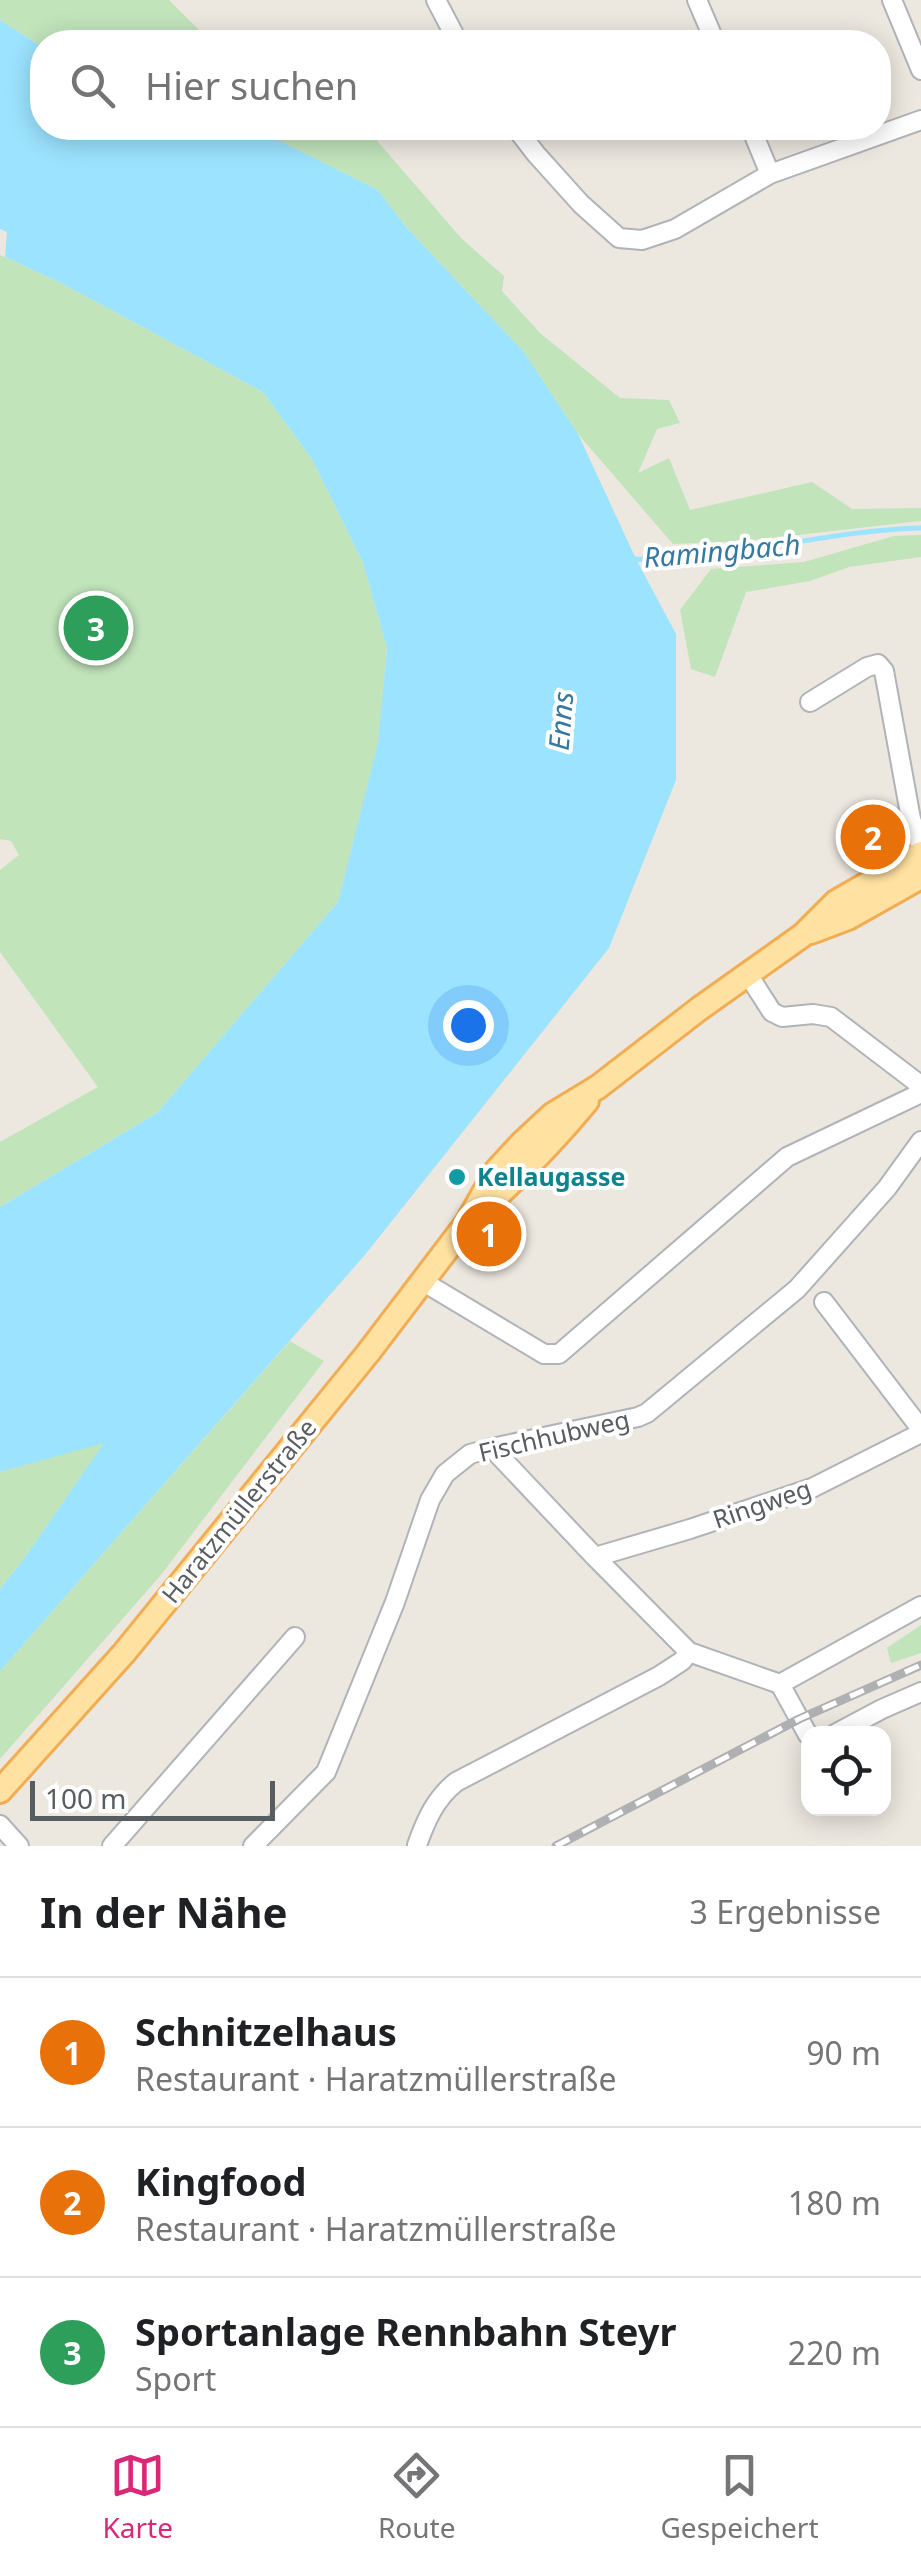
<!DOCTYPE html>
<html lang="de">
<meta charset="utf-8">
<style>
:root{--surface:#fff;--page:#f2f2f2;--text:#202124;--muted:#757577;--line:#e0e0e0;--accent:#db2777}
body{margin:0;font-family:"Noto Sans",sans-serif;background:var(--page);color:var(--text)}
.controls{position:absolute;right:30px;bottom:30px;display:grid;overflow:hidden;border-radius:20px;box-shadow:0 5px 25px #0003}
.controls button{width:90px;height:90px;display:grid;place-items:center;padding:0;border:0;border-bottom:2px solid var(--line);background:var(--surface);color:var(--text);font:50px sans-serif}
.scale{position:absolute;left:30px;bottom:25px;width:245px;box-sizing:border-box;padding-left:10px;border:5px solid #585d61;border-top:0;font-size:28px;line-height:35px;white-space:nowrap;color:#585d61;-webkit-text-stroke:8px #fff;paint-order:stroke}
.you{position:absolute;left:468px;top:1025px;width:35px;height:35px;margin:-25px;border:8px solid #fff;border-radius:50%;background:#1a73e8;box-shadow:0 0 0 15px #1a73e833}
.badge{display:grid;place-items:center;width:65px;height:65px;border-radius:50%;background:var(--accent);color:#fff;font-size:32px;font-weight:700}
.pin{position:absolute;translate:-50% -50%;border:5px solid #fff;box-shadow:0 2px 10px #0006}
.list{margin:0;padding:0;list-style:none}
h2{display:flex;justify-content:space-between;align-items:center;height:130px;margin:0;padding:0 40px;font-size:42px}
h2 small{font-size:32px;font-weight:400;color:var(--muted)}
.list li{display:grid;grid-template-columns:65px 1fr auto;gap:30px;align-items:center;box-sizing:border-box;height:150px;padding:0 40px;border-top:2px solid var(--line)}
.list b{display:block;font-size:38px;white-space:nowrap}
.list p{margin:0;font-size:32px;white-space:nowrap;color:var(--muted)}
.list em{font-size:32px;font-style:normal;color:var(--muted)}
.icon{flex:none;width:55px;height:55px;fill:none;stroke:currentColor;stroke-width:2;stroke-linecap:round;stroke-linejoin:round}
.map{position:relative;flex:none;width:921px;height:1846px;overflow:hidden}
.search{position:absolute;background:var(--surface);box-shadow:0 5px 25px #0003;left:30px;right:30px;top:30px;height:110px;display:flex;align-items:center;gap:25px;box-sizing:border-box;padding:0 35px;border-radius:40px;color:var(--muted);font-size:38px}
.sheet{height:580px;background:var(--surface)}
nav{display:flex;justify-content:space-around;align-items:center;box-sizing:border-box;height:140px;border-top:2px solid var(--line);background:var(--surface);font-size:28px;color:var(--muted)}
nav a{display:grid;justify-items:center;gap:5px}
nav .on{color:var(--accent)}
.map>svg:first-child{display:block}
</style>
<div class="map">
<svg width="921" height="1846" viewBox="0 0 921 1846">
<rect width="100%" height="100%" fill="#ece7df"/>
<path fill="#c1e4bb" d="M 0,0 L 169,0 L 211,42 L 42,42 L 42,47 L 0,20 Z
M 254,128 L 354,128 L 372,135 L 462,239 L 504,276 L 502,291 L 540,333 L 620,398 L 669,400 L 680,423 L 657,429 L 638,473 L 669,458 L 690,510 L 812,482 L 852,509 L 921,508 L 921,521 L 744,541 L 673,544 L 578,434 L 524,352 L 406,227 L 378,190 Z
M 0,255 L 63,284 L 263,392 L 313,461 L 363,563 L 387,648 L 378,744 L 338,902 L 157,1113 L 0,1207 L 0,1142 L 98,1087 L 0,952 L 0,870 L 19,855 L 11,841 L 0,839 Z
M 921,535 L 921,557 L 849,567 L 810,581 L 746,592 L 715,677 L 691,669 L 680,610 L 711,569 L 804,562 L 894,536 Z
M 290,1341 L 324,1361 L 160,1576 L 0,1759 L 0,1671 Z
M 105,1442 L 21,1563 L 0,1589 L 0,1472 Z
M 921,1625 L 921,1653 L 891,1663 L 887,1648 Z"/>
<path fill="#9ce3ff" d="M 0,20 L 42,47 L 42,128 L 254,128 L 378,190 L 406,227 L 524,352 L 578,434 L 636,559 L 676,634 L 676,780 L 609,948 L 364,1256 L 0,1671 L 0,1589 L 21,1563 L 104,1443 L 0,1472 L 0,1207 L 157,1113 L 338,902 L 378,743 L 387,648 L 363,563 L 313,461 L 263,392 L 63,284 L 5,257 L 7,232 L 0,229 Z"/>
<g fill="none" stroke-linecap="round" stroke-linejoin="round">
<path stroke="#9ce3ff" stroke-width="5" d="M 631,559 C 729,562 824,530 921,528"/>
<defs>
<path id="minor" d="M 436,0 L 458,42
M 697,0 L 715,42
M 892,0 L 921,70
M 516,128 L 536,154 L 581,204 L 619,238 L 642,240 L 675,229 L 770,174 L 921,120
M 751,128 L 770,174
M 810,702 L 867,667 L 878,664 L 884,671 L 911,819 L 921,847
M 747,973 L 772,1012 L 782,1017 L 813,1014 L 831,1017 L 915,1081 L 921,1089
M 422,1281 L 544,1354 L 559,1354 L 787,1157 L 921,1093
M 824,1302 L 921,1429
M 492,1448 L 595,1557 L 689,1652 L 780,1684 L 921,1606
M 595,1557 L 690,1529 L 812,1488 L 921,1433
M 780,1684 L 808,1735
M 835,1734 L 882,1709 L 921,1692
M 0,1825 L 19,1846
M 417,1845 C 426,1820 435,1799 456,1782 L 659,1676 L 682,1661 L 689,1652
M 112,1846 L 295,1637
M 253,1846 L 326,1772 L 395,1602 L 430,1500 L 445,1474 L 470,1454 L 492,1448 L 638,1417 L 647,1413 L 797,1289 L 887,1188 L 921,1141"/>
<path id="major" d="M 811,932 L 848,918 L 921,877
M 477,1214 C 517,1179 554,1141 587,1101
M 0,1791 L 124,1653 L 368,1353 L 467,1223 L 497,1170 L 522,1143 L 552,1115 L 598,1087 L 699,1009 L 803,935 L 836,902 L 921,853"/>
</defs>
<use href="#minor" stroke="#b0b4b8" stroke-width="22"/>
<use href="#major" stroke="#f2ad52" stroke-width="28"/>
<use href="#minor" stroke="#fff" stroke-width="18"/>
<use href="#major" stroke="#ffe1a1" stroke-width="22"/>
<defs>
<path id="rail" d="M 556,1846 L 799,1719 L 921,1665"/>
</defs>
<use href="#rail" stroke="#afb0b1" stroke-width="9"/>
<use href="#rail" stroke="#fff" stroke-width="5" stroke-dasharray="15" stroke-linecap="butt"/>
</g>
<circle fill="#0f9aa8" stroke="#fff" stroke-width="4" cx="457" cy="1177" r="10"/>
<g text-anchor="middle" stroke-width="8" stroke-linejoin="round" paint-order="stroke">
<g font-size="25" font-weight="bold" fill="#0d838f" stroke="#fff" text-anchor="start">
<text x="477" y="1186">Kellaugasse</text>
</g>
<g font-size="25" fill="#585d61" stroke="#fff">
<text transform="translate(554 1436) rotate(-13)" y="9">Fischhubweg</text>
<text transform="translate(762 1504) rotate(-19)" y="9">Ringweg</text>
<text transform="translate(239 1511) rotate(-51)" y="9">Haratzmüllerstraße</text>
</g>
<g font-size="28" font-style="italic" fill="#36799f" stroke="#fff">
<text transform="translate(722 551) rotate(-5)" y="10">Ramingbach</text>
<text transform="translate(561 721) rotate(-85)" y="10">Enns</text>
</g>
</g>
</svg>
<div class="controls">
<button><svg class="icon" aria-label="locate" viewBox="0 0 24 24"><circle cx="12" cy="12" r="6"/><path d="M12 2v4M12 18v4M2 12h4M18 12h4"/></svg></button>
</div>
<div class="scale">100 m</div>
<div class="you"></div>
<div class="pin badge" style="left:489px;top:1234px;background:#e8710a">1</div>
<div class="pin badge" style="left:873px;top:837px;background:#e8710a">2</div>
<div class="pin badge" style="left:96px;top:628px;background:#2e9e5b">3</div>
<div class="search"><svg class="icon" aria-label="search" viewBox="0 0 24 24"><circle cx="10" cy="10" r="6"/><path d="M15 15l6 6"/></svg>Hier suchen</div>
</div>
<section class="sheet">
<h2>In der Nähe<small>3 Ergebnisse</small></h2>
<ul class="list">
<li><span class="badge" style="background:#e8710a">1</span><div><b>Schnitzelhaus</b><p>Restaurant · Haratzmüllerstraße</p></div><em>90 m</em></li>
<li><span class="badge" style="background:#e8710a">2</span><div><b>Kingfood</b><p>Restaurant · Haratzmüllerstraße</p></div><em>180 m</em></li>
<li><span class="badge" style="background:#2e9e5b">3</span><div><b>Sportanlage Rennbahn Steyr</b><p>Sport</p></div><em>220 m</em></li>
</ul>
</section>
<nav>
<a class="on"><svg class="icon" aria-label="map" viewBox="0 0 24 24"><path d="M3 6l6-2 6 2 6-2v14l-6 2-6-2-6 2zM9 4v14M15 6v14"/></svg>Karte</a>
<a><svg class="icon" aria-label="directions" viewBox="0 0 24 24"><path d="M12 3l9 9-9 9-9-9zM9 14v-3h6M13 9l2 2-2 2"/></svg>Route</a>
<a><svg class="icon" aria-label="saved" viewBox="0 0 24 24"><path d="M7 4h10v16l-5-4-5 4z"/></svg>Gespeichert</a>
</nav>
